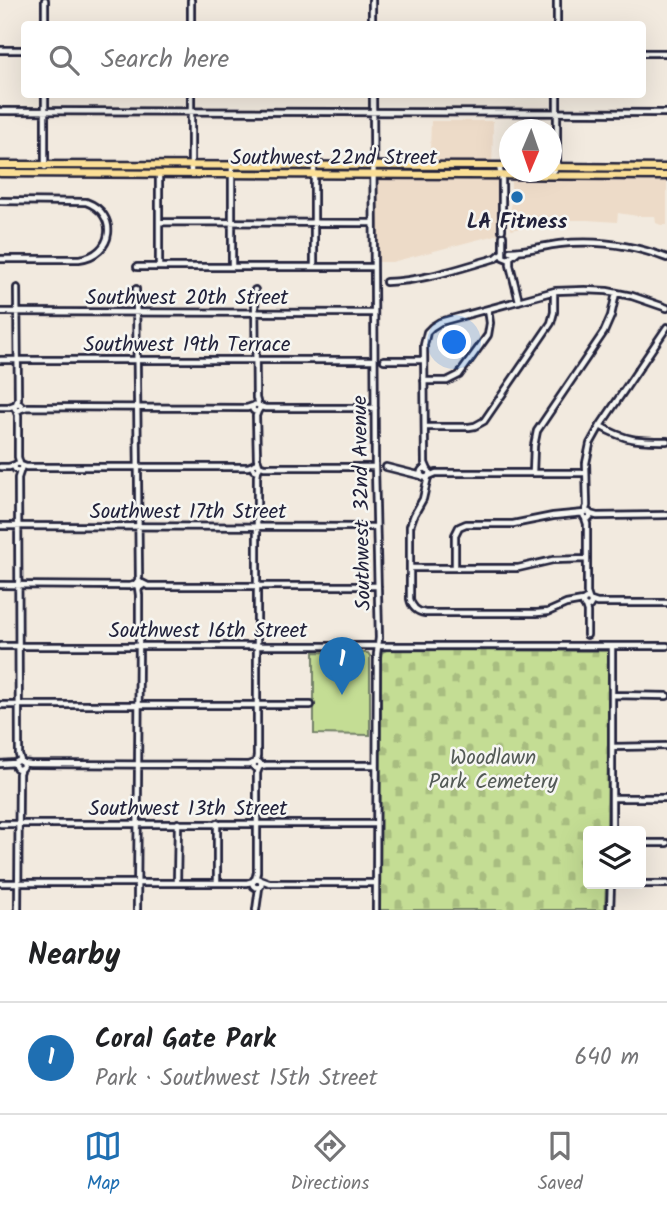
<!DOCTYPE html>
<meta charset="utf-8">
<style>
:root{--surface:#fff;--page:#f2f2f2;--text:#202124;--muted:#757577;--line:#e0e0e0;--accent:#1f6fb2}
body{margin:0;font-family:Kalam,sans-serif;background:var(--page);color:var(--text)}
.controls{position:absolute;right:21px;bottom:21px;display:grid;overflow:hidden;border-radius:7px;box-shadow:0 7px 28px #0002}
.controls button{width:63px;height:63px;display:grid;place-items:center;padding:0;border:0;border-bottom:2px solid var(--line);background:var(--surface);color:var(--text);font:35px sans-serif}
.compass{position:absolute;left:499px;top:119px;width:63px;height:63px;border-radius:50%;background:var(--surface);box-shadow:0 7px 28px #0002;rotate:182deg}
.you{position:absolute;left:455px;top:343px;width:24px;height:24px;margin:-18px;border:5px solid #fff;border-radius:50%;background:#1a73e8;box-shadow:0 0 0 10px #1a73e833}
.badge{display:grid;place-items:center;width:46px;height:46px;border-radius:50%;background:var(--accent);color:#fff;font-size:23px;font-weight:700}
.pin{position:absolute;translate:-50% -58px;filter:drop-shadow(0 2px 4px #0008)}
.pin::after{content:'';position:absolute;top:37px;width:24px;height:21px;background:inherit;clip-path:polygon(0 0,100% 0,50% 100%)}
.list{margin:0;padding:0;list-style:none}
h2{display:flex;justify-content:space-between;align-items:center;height:91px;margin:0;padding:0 28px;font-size:30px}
h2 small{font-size:23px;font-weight:400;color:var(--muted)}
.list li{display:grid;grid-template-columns:46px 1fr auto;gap:21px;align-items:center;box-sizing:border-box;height:112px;padding:0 28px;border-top:2px solid var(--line)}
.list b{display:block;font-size:26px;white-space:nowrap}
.list p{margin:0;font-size:23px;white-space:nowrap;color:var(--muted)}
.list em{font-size:23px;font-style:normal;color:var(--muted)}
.icon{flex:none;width:38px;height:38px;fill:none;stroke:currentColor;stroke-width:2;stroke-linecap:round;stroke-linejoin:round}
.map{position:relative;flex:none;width:667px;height:910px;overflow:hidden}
.search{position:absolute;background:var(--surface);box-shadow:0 7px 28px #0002;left:21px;right:21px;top:21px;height:77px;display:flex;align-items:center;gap:18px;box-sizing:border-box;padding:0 24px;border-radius:7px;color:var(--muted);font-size:26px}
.sheet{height:203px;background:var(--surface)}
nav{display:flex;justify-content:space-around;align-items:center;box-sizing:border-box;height:98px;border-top:2px solid var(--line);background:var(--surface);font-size:19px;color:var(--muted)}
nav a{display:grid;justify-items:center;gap:4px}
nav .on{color:var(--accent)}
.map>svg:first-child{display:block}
</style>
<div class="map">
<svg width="667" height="910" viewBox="0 0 667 910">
<defs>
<pattern id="cemetery-stones" width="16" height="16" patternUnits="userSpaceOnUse" patternTransform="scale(1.75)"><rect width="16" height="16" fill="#c4dd94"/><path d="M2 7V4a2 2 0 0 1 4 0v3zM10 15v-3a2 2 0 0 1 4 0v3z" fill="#a8bd80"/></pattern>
</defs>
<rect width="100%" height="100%" fill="#f2eadf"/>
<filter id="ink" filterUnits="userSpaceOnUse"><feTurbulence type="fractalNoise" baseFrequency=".0143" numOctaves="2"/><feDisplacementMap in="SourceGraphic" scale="14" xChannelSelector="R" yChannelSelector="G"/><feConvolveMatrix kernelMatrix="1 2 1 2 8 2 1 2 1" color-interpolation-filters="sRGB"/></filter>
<g filter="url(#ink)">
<path fill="#eddbc8" d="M 431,121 L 493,121 L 492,179 L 498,179 L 499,234 L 392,262 L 377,262 L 377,179 L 429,179 Z
M 617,179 L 667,179 L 667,225 L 661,225 L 656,223 L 655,216 L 637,216 L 618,213 L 617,222 L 587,220 L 564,220 L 511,230 L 511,180 L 617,180 Z"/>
<path fill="#c4dd94" stroke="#738068" stroke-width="2" d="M 314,652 L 368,653 L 370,656 L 370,735 L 314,734 Z"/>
<path fill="url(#cemetery-stones)" stroke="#738068" stroke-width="2" d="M 387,650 L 608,651 L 609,655 L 607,831 L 588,831 L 588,884 L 606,884 L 605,910 L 380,910 L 381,657 L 382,652 Z"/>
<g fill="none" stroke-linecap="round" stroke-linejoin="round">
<defs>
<path id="minor" d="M 191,0 L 191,24
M 372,0 L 372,24
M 45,24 L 45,0
M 557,24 L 557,0
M 0,50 L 24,50
M 642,53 L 667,53
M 45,94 L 45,167
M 373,94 L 375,467 L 379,638 L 377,654 L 376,910
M 0,111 L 667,113
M 232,166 L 232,267
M 499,166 L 502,180 L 502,230
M 159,174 L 159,267
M 191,174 L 191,94
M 550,175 L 557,167 L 557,94
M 0,201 L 86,202 C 119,214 114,255 79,259 L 0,259
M 159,222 L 373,223
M 503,236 L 503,257 L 508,259 L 517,252
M 510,251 C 527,251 543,246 559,244 C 595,240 633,245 667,258
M 510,258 L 510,265 L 519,301
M 137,267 L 373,267
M 314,267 L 314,167
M 386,282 C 424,281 460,268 496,258 L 502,253
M 136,289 L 139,577 L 137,583
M 255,290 L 256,398 L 258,405
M 0,312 L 374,313
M 0,360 L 374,360
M 384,360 L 424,360
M 424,381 L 447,381 L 459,375 L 488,335 L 490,323 L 488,309
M14.5 407a3.5 3.5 0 1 1 7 0a3.5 3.5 0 1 1-7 0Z
M 16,404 L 18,399 L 17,288
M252.5 408a3.5 3.5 0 1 1 7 0a3.5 3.5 0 1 1-7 0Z
M 259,406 L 265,408 L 375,408
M 0,407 L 9,407 L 15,405
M 21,409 L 27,407 L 247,408 L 253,406
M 16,410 L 18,415 L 18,457 L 20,464
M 258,411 L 256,416 L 257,458 L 259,464
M 600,426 C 626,441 638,441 667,441
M 425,427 L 469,427 L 475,426 L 484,421 L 551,323 L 554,312 L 554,292
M252.5 467a3.5 3.5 0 1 1 7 0a3.5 3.5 0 1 1-7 0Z
M14.5 467a3.5 3.5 0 1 1 7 0a3.5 3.5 0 1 1-7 0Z
M 21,465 L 26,467 L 248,467 L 253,465
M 259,465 L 264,467 L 375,467
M 0,467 L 9,467 L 15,465
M 386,467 L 422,476
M420.5 473a4.5 4.5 0 1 1 9 0a4.5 4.5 0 1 1-9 0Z
M 21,469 L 18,478 L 19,755 L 21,761
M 428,470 L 425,463 L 424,345 L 427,332 L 432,327 L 440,322 L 555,291 L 585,290 L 607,291 L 632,296 L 667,308
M 533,473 L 534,446 L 537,431 L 604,332 L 611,316 L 616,293
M 429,476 L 436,473 L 586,473
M 428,477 L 423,499 L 414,515 L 410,526 L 410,599 C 412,608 417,612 425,613 L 537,613 L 548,612 L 566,604 L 583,601
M583.5 515a3.5 3.5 0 1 1 7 0a3.5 3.5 0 1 1-7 0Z
M 585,512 L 587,506 L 586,463 L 590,444 L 600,426 L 667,327
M 590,514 L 597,516 L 667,515
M 585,518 L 587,524 L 587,593 L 589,599
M 0,526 L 376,527
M 410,568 L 518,568 L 553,560 L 587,559
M 455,568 L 455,535 L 459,527 L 466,524 L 513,524 L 553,516 L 584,513
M 140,582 L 142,586 L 139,588 L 136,585 Z
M 142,583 L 148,586 L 378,586
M 0,585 L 130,586 L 137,584
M583 603a4 4 0 1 1 8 0a4 4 0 1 1-8 0Z
M 591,601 L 597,603 L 667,603
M 585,606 L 587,612 L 587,635
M 0,646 L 667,646
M 613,695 L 667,696
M 0,705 L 311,705
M 612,747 L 667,746
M 256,761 L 257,756 L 257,476 L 258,470
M15 765a4 4 0 1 1 8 0a4 4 0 1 1-8 0Z
M253.5 765a3.5 3.5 0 1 1 7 0a3.5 3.5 0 1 1-7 0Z
M 22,763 L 30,764 L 248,765 L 254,763
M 0,764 L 15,763
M 261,766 L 266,765 L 376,765
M 612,798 L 667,798
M 0,824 L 376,824
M 612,831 L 612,646
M 641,843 L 667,843
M252.5 883a4.5 4.5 0 1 1 9 0a4.5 4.5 0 1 1-9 0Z
M 255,880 L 257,872 L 257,773 L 259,768
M 261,880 L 269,883 L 376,883
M 0,883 L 247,883 L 254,881
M 177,883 L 178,823
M 217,883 L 217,823
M 626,884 L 667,884
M 18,910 L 19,773 L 21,768
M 137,910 L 139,639 L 139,595 L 138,588
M 256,910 L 259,888
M 610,910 L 611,884"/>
<path id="major" d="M 0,165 L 510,166
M 552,167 L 667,168
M 0,173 L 667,176"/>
</defs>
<use href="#minor" stroke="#22223b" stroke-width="10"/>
<use href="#major" stroke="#22223b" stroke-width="11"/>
<use href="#minor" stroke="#f6f6f2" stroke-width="4.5"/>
<use href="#major" stroke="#fbdf96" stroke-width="6"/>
</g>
</g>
<circle fill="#1f6fb2" stroke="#f6f6f2" stroke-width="2.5" cx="517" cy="197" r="7"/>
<g text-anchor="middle" stroke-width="5" stroke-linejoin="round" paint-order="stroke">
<g font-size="21" fill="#22223b" stroke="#f6f6f2">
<text x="334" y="164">Southwest 22nd Street</text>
<text x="187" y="304">Southwest 20th Street</text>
<text x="187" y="351">Southwest 19th Terrace</text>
<text transform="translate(361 503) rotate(-91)" y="7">Southwest 32nd Avenue</text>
<text x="188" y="518">Southwest 17th Street</text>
<text x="208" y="637">Southwest 16th Street</text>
<text x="188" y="815">Southwest 13th Street</text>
</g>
<g font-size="21" font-weight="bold" fill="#22223b" stroke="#f6f6f2">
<text x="517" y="228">LA Fitness</text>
</g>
<g font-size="21" fill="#535a56" stroke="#f6f6f2">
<text x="493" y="764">Woodlawn<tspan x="493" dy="24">Park Cemetery</tspan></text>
</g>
</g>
</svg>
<div class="controls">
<button><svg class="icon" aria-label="layers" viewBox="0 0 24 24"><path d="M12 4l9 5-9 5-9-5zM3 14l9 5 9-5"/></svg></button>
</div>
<svg class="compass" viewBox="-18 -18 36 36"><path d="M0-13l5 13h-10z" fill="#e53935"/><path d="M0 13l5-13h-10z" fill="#757577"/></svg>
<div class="you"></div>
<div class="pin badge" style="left:342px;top:695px">1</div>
<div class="search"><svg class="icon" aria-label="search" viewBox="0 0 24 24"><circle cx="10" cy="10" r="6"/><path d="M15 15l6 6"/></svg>Search here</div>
</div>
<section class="sheet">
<h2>Nearby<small></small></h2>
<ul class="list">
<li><span class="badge">1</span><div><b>Coral Gate Park</b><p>Park · Southwest 15th Street</p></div><em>640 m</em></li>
</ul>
</section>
<nav>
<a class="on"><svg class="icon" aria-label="map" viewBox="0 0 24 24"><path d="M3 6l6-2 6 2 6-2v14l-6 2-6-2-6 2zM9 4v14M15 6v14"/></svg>Map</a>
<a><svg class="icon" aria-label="directions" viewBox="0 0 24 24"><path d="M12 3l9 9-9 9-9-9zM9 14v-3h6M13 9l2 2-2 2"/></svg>Directions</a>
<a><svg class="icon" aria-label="saved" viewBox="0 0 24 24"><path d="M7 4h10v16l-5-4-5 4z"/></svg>Saved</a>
</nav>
